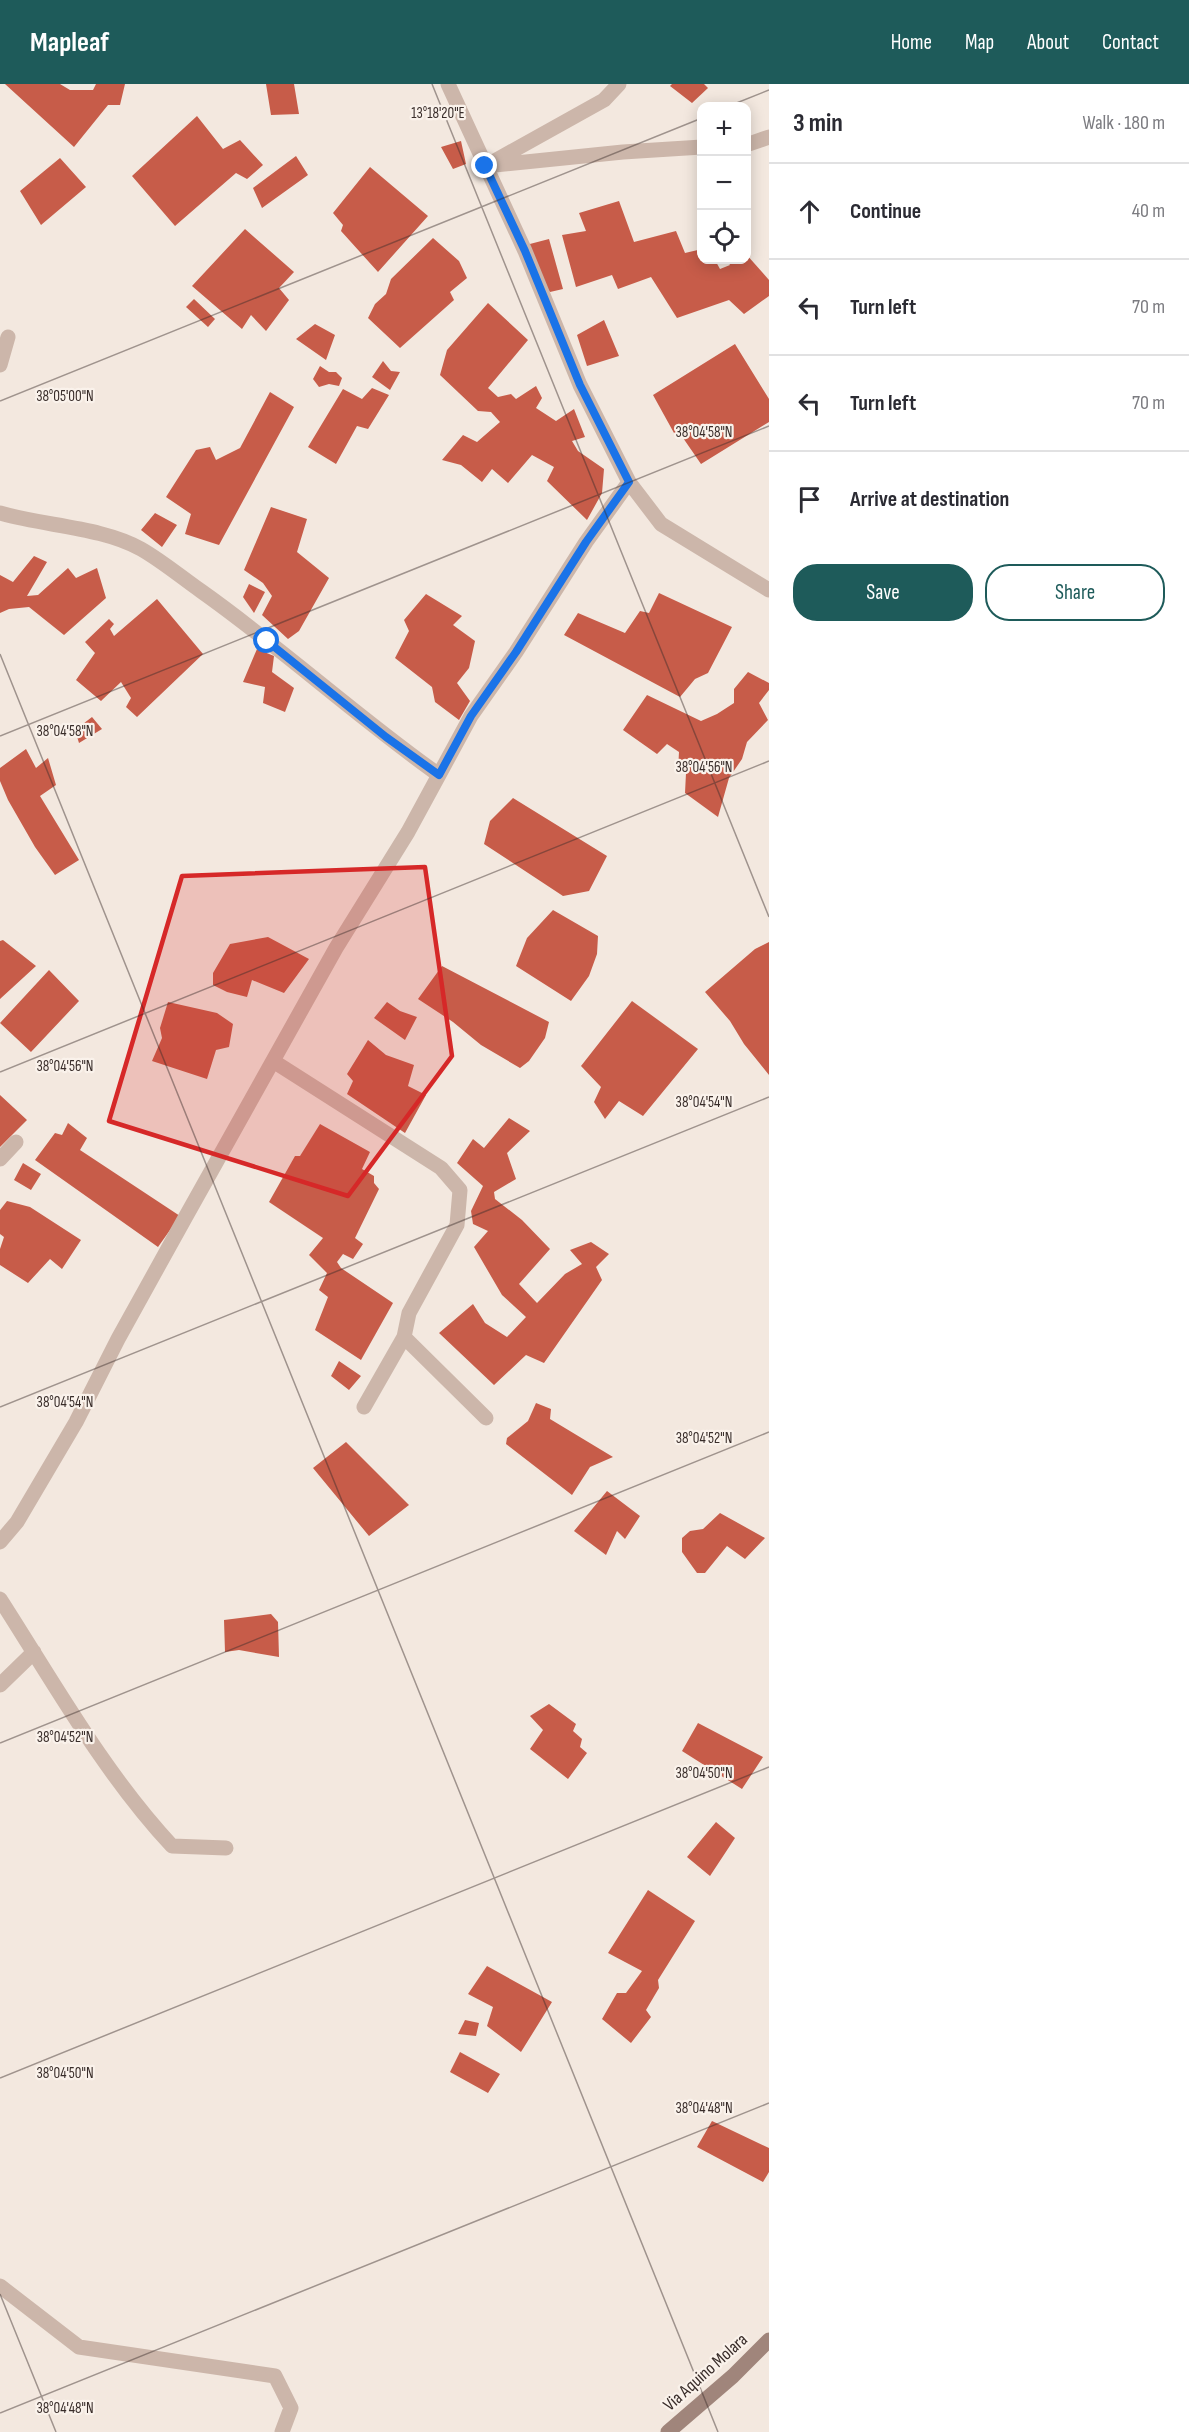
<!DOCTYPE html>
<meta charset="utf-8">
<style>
:root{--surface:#fff;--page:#f2f2f3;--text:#2b2b33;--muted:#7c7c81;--line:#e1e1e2;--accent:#1e5b5a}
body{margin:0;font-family:"Sofia Sans Condensed",sans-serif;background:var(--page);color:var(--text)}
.controls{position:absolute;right:18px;top:18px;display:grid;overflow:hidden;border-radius:12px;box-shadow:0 3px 15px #0003}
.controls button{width:54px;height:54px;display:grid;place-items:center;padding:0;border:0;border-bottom:2px solid var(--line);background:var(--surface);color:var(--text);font:30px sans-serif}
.stop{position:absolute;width:18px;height:18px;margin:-14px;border:4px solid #1a73e8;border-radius:50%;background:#fff}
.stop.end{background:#1a73e8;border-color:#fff;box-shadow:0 2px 6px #0008}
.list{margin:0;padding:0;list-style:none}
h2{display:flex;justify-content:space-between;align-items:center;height:78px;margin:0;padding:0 24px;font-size:26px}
h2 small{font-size:20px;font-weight:400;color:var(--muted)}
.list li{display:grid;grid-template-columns:39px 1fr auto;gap:18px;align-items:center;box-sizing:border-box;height:96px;padding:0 24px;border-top:2px solid var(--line)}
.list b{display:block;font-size:22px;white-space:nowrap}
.list em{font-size:20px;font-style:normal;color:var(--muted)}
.actions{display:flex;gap:12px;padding:18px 24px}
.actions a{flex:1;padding:14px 0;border:2px solid var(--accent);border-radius:24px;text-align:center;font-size:21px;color:var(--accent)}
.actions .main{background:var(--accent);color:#fff}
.icon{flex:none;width:33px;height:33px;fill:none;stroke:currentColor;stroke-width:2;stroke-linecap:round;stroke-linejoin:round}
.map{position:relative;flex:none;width:769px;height:2348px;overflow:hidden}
header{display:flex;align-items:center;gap:36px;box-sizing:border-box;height:84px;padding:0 30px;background:var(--accent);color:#fff}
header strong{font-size:28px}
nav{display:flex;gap:33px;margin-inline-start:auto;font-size:21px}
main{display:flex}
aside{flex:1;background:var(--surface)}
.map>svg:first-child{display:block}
</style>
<header>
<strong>Mapleaf</strong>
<nav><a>Home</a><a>Map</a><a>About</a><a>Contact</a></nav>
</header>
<main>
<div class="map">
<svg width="769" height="2348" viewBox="0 0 769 2348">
<rect width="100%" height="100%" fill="#f3e8df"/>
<path fill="#c75c49" d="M 5,0 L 60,0 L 70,6 L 93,6 L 96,0 L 125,0 L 120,21 L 108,21 L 74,63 Z
M 266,0 L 294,0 L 299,30 L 271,31 Z
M 672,0 L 704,0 L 708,4 L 692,19 L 670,2 Z
M 197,32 L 223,65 L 240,56 L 263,81 L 247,95 L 236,89 L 175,142 L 132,92 Z
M 461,57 L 466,80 L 453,85 L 441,63 Z
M 296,72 L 308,91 L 262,124 L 253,104 Z
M 60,74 L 86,103 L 41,141 L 20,107 Z
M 370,83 L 428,132 L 378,188 L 341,147 L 343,141 L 333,129 Z
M 619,117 L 634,158 L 676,147 L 685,169 L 702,165 L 702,176 L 715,176 L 720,185 L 730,181 L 727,176 L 746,176 L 746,170 L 769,196 L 769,212 L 744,230 L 729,216 L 677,234 L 651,193 L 618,205 L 612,191 L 576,203 L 562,151 L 586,147 L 579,129 Z
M 245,145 L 294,188 L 279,204 L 289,216 L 266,247 L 251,231 L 242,245 L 192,202 Z
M 433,154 L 459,177 L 467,194 L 450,208 L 454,216 L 400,264 L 368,234 L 375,220 L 386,210 L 391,195 Z
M 549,155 L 563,205 L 550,208 L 540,198 L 526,161 Z
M 194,215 L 215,235 L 208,243 L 186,223 Z
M 488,219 L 528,256 L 488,304 L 498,313 L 511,310 L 516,315 L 536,302 L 542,314 L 536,324 L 556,337 L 574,325 L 585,353 L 572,357 L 578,367 L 604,385 L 602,409 L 587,436 L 547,397 L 554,383 L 532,371 L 508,399 L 492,385 L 482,398 L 461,381 L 442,376 L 463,351 L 477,358 L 500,338 L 491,328 L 478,327 L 440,291 L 447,266 Z
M 604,236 L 619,272 L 587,282 L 577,251 Z
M 315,240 L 335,251 L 326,276 L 296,255 Z
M 735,260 L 769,315 L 769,338 L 701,380 L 681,351 L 674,349 L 653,311 Z
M 383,277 L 391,287 L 400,288 L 390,306 L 372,293 Z
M 320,282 L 329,288 L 336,288 L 342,294 L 339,302 L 329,300 L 319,303 L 313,295 Z
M 372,304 L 389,311 L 368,345 L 357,342 L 336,380 L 308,363 L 343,305 L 362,315 Z
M 270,308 L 294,323 L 219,461 L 185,450 L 191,430 L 166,413 L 196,366 L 210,363 L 216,376 L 240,364 Z
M 271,423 L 307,435 L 297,468 L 329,494 L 299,547 L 288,555 L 262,531 L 272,512 L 263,499 L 244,486 Z
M 155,429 L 177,441 L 162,463 L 141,446 Z
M 34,472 L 47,478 L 27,512 L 38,511 L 68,484 L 76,494 L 97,484 L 106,514 L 64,551 L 29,523 L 9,525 L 0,529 L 0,491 L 13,498 Z
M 249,500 L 265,508 L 254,529 L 243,513 Z
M 659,509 L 732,543 L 708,589 L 695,595 L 680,613 L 564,551 L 578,529 L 625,549 L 640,527 L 649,529 Z
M 426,510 L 462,532 L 453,541 L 475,557 L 469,584 L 457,599 L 470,617 L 459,636 L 435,618 L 432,603 L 395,574 L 409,547 L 404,536 Z
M 157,515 L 203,570 L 137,633 L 126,623 L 131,614 L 121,598 L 101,617 L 76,596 L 95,569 L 85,558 L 109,535 L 114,540 L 110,545 L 114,552 Z
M 257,565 L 274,572 L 272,588 L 294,604 L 285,628 L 263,619 L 265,603 L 243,598 Z
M 748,588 L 769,599 L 769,606 L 759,619 L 768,636 L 747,658 L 742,675 L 729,694 L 718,733 L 685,709 L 686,689 L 678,686 L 679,668 L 667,660 L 657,670 L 623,646 L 647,611 L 701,637 L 717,630 L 734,619 L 734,605 Z
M 92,633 L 102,645 L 79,659 L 75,646 Z
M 26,665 L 36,684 L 48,674 L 56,701 L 40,712 L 79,776 L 55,791 L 35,763 L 8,716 L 0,697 L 0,684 Z
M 513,714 L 607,772 L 589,807 L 563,812 L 484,760 L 490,737 Z
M 553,826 L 598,852 L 597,870 L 589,892 L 571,917 L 516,882 L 527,854 Z
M 268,853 L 309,875 L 284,909 L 252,896 L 247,913 L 227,908 L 213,901 L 213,889 L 230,860 Z
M 3,856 L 36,882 L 0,915 L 0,857 Z
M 769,858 L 769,991 L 744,960 L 730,937 L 705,908 L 755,865 Z
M 442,882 L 549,938 L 545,954 L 529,977 L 520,984 L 481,961 L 453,938 L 418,915 Z
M 49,886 L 79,917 L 31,968 L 0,939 Z
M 632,917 L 698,965 L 643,1032 L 619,1017 L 605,1035 L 594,1018 L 601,1003 L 581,982 Z
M 168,918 L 217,929 L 233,940 L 229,963 L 216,966 L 207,995 L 152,977 L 162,954 L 160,944 Z
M 387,918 L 400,927 L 417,933 L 405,956 L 374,934 Z
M 368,956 L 386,971 L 414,981 L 408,1002 L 426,1011 L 405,1049 L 347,1010 L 353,997 L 347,990 Z
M 0,1011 L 27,1036 L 0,1063 Z
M 509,1034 L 530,1047 L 507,1069 L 516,1095 L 494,1108 L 495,1115 L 522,1136 L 550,1165 L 519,1200 L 537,1219 L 565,1190 L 582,1180 L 570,1166 L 591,1158 L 609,1170 L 596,1183 L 602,1196 L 544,1279 L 526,1271 L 494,1301 L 439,1249 L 473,1220 L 485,1239 L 507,1253 L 526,1233 L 502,1211 L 474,1163 L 488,1147 L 473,1140 L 471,1127 L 483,1102 L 457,1079 L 473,1055 L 484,1064 Z
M 68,1039 L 87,1054 L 80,1066 L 180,1132 L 158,1163 L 35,1076 L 55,1049 L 62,1051 Z
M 320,1040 L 370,1068 L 362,1085 L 374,1092 L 374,1099 L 379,1105 L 355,1154 L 363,1160 L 353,1175 L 343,1170 L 337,1178 L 341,1184 L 393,1219 L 361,1276 L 315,1246 L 328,1213 L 319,1206 L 327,1189 L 309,1171 L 323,1154 L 269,1118 L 295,1072 L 300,1072 Z
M 23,1079 L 41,1090 L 31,1106 L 14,1096 Z
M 7,1117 L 30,1123 L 81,1156 L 62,1185 L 50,1175 L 28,1199 L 0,1181 L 0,1165 L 4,1153 L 0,1150 L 0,1126 Z
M 339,1277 L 361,1292 L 349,1306 L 331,1292 Z
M 536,1319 L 551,1325 L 550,1335 L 613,1373 L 590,1383 L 572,1411 L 506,1360 L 507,1354 L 528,1337 Z
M 346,1358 L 409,1421 L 369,1452 L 313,1384 Z
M 607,1407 L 640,1432 L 625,1455 L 617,1447 L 606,1471 L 574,1447 Z
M 720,1429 L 765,1454 L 745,1475 L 727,1462 L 705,1489 L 697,1489 L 682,1468 L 682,1454 L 690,1447 L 703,1445 Z
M 271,1530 L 278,1538 L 279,1573 L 239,1566 L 225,1568 L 224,1536 Z
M 549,1620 L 576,1640 L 573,1647 L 582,1655 L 580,1663 L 587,1669 L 568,1695 L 530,1665 L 543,1646 L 530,1632 Z
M 698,1639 L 763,1673 L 742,1705 L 682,1667 Z
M 716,1738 L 735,1754 L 710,1792 L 687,1773 Z
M 648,1806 L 695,1837 L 658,1896 L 659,1904 L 646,1926 L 651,1933 L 631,1959 L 602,1935 L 617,1909 L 626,1909 L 642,1887 L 608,1869 Z
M 487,1882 L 552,1918 L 521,1968 L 487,1942 L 493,1923 L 468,1910 Z
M 465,1936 L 479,1939 L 476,1952 L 458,1950 Z
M 460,1968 L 500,1990 L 488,2009 L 450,1988 Z
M 712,2037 L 769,2064 L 769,2088 L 763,2098 L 697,2063 Z"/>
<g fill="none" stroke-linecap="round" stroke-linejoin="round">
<path stroke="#ccb6aa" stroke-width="15" d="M 448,0 L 525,167 L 580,301 L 629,398 L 661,440 L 769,506
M 746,61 L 769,53
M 491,79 L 604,16 L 619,0
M 485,82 L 623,68 L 702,63
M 0,281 L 8,253
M 0,429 C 44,442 102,443 141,465 C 162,477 181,493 201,507 C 283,565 357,633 439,691
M 273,977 L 441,1084 L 460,1106 L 457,1141 L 409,1229 L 404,1253 L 486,1334
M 0,1075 L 16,1058
M 364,1323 L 404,1253
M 0,1458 L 17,1438 L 76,1338 L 118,1255 L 185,1134 L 336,864 L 408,748 L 471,632 L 516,568 L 586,458 L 629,398
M 0,1515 C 54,1599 104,1689 172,1762 L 226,1764
M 0,1601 L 34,1568
M 0,2202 L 79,2263 L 275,2292 L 291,2324 L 282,2348"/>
<path stroke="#a0857b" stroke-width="15" d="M 668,2348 L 733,2292 L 769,2256"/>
</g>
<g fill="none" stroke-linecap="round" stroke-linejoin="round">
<path stroke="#1a73e8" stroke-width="8" d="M 267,557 L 386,653 L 439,691 L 471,632 L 516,568 L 586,458 L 629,398 L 580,301 L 525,167 L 485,82"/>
</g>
<path fill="#d62828" fill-opacity="0.2" stroke="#d62828" stroke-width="4.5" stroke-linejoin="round" d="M 425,783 L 452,972 L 348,1112 L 109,1037 L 182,792 Z"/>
<path fill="none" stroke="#392d2a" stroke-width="1.5" stroke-opacity="0.45" d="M 432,0 L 769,833M 729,22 L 769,6M 0,317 L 702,34M 0,570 L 718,2348M 0,652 L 769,342M 0,988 L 769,677M 0,1323 L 769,1013M 0,1659 L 769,1348M 0,1994 L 769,1683M 0,2210 L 56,2348M 0,2329 L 769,2019"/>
<g text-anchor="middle" stroke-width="4.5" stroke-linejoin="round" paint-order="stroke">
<g font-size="18" fill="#392d2a" stroke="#faf2eb">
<text transform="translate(705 2288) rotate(-42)" y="6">Via Aquino Molara</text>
</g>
</g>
<g font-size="15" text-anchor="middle" fill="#392d2a" stroke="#faf2eb" stroke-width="4.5" stroke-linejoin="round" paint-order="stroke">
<text x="438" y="34">13°18'20"E</text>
<text x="65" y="317">38°05'00"N</text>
<text x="704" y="353">38°04'58"N</text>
<text x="65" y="652">38°04'58"N</text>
<text x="704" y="688">38°04'56"N</text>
<text x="65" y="987">38°04'56"N</text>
<text x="704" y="1023">38°04'54"N</text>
<text x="65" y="1323">38°04'54"N</text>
<text x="704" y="1359">38°04'52"N</text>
<text x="65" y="1658">38°04'52"N</text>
<text x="704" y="1694">38°04'50"N</text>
<text x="65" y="1994">38°04'50"N</text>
<text x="704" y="2029">38°04'48"N</text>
<text x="65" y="2329">38°04'48"N</text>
</g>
</svg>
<div class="controls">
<button>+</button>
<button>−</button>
<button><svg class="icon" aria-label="locate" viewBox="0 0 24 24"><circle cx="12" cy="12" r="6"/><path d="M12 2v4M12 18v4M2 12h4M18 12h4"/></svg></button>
</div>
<div class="stop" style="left:267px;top:557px"></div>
<div class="stop end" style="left:485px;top:82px"></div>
</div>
<aside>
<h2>3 min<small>Walk · 180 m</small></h2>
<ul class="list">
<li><svg class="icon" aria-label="ahead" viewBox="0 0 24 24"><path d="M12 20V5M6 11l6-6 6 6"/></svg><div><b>Continue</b></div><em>40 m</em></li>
<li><svg class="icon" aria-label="left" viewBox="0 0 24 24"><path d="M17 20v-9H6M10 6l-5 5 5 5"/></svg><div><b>Turn left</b></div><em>70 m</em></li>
<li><svg class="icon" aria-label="left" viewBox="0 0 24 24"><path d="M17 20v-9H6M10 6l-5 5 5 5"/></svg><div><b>Turn left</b></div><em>70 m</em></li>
<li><svg class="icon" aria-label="arrive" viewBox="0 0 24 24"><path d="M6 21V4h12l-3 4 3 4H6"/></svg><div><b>Arrive at destination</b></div></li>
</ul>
<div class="actions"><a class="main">Save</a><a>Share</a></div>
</aside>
</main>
